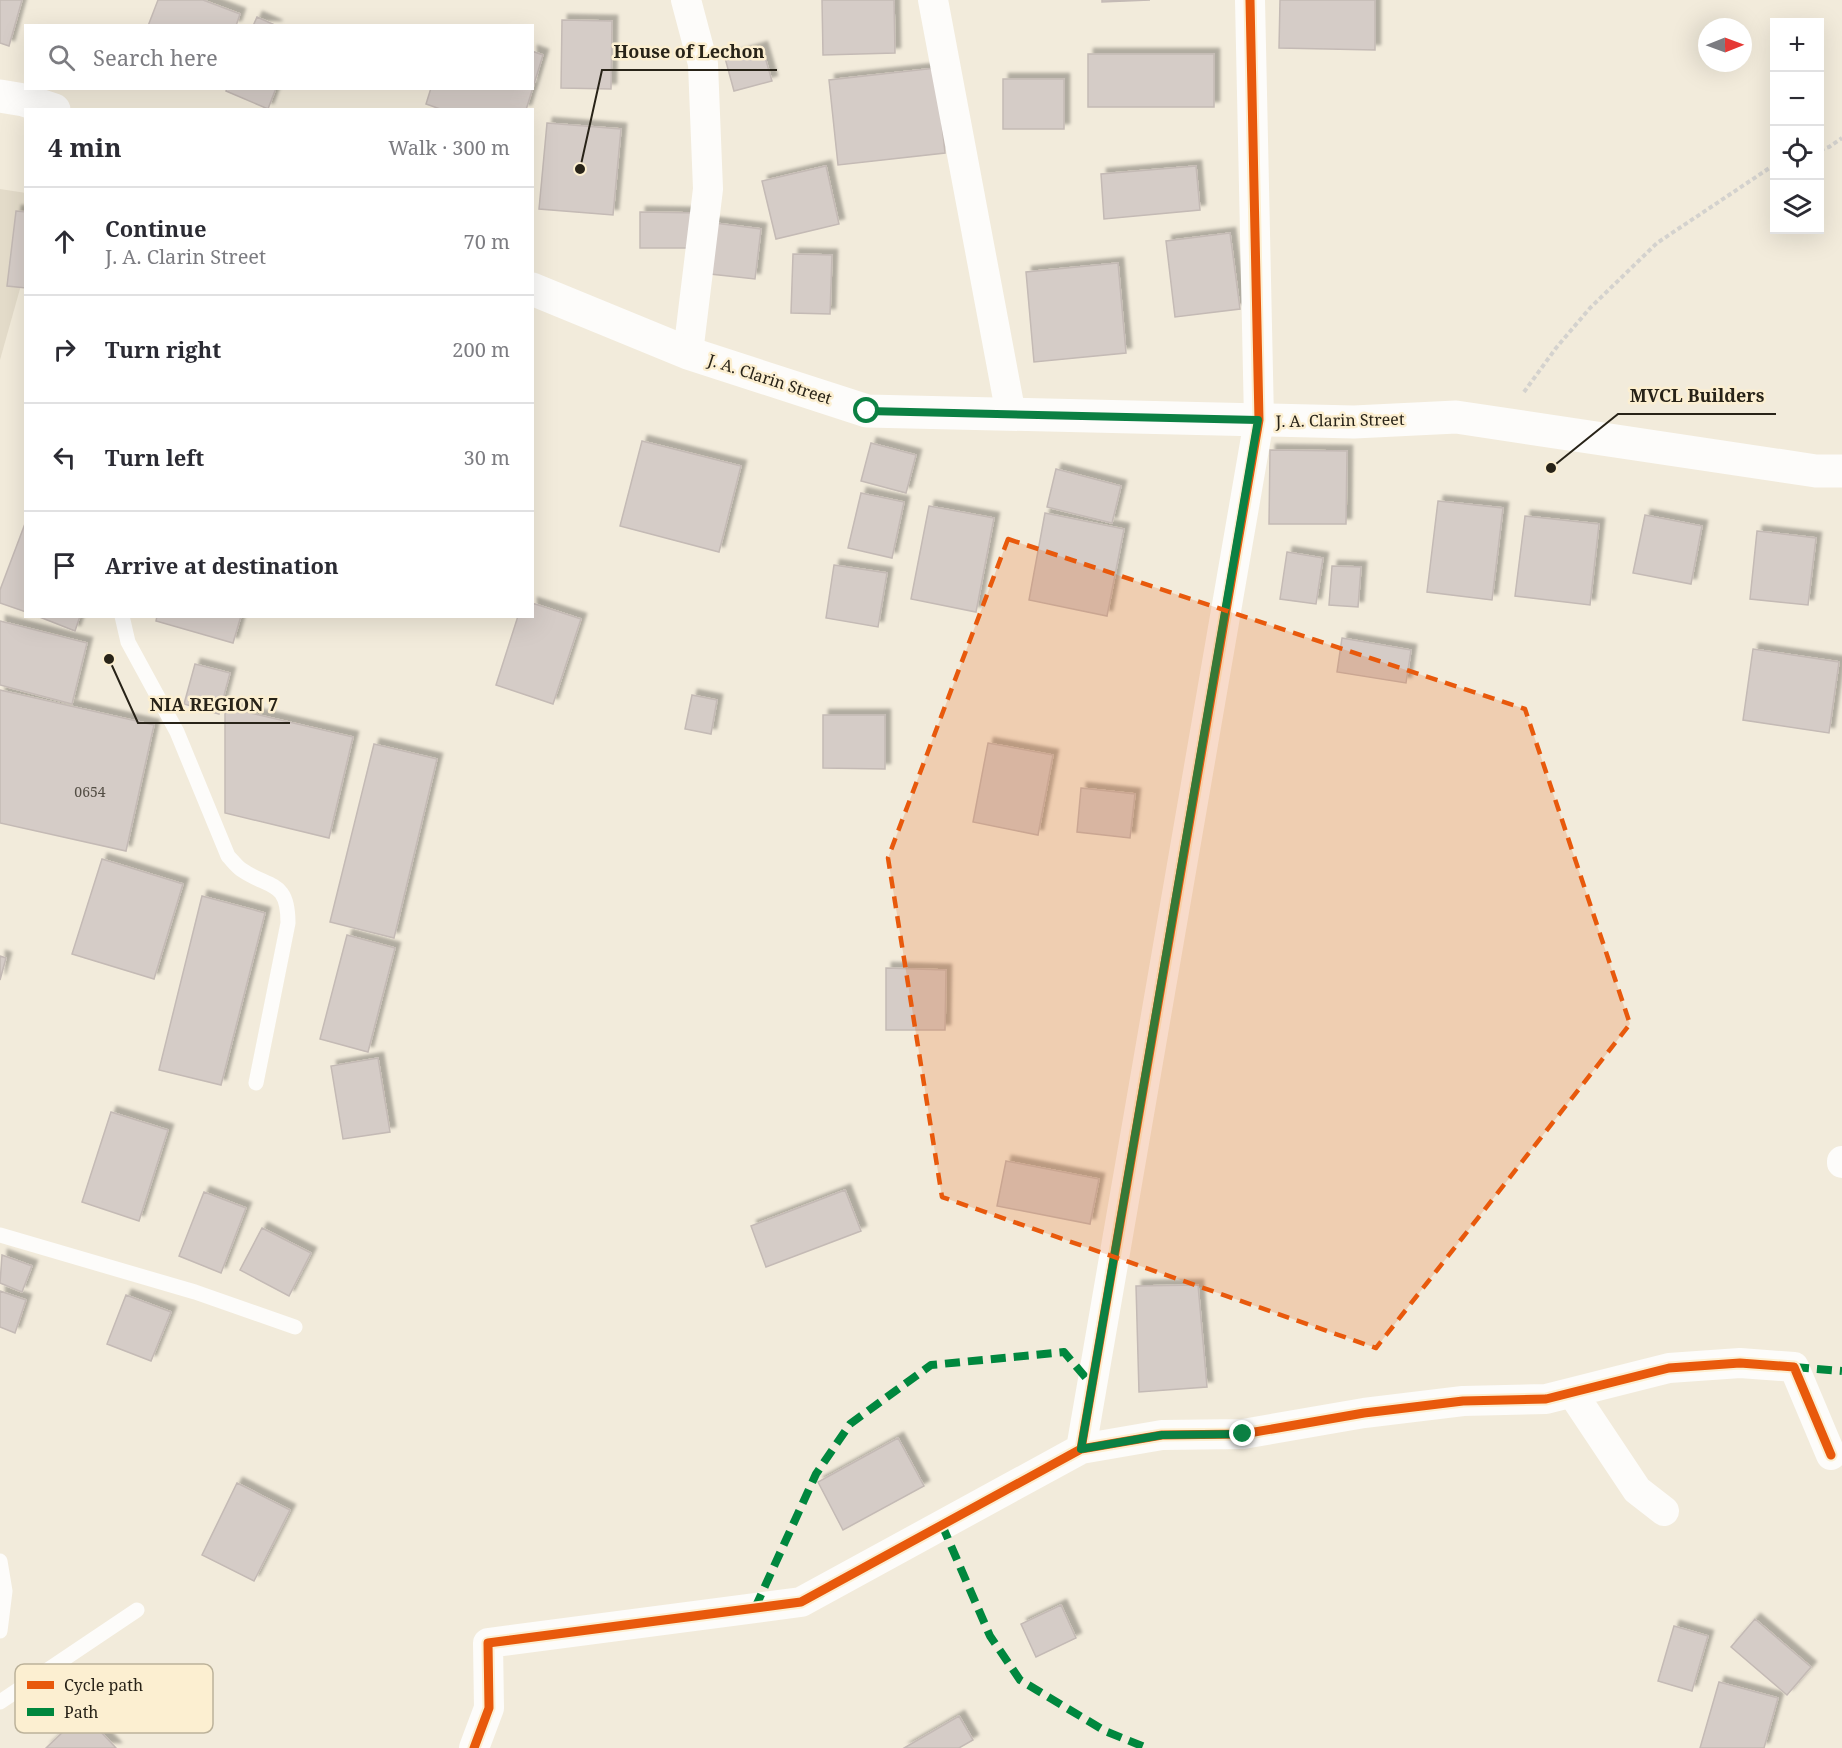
<!DOCTYPE html>
<meta charset="utf-8">
<style>
:root{--surface:#fff;--page:#f7f7f7;--text:#2b2b33;--muted:#7c7c81;--line:#e1e1e2}
body{margin:0;font-family:"Noto Serif",serif;background:var(--page);color:var(--text)}
.controls{position:absolute;right:18px;top:18px;display:grid;overflow:hidden;border-radius:0px;box-shadow:0 6px 24px #0002}
.controls button{width:54px;height:54px;display:grid;place-items:center;padding:0;border:0;border-bottom:2px solid var(--line);background:var(--surface);color:var(--text);font:30px sans-serif}
.compass{position:absolute;left:1698px;top:18px;width:54px;height:54px;border-radius:50%;background:var(--surface);box-shadow:0 6px 24px #0002;rotate:89deg}
.stop{position:absolute;width:18px;height:18px;margin:-14px;border:4px solid #0b8043;border-radius:50%;background:#fff}
.stop.end{background:#0b8043;border-color:#fff;box-shadow:0 2px 6px #0008}
.list{margin:0;padding:0;list-style:none}
h2{display:flex;justify-content:space-between;align-items:center;height:78px;margin:0;padding:0 24px;font-size:26px}
h2 small{font-size:20px;font-weight:400;color:var(--muted)}
.list li{display:grid;grid-template-columns:39px 1fr auto;gap:18px;align-items:center;box-sizing:border-box;height:108px;padding:0 24px;border-top:2px solid var(--line)}
.list b{display:block;font-size:22px;white-space:nowrap}
.list p{margin:0;font-size:20px;white-space:nowrap;color:var(--muted)}
.list em{font-size:20px;font-style:normal;color:var(--muted)}
.icon{flex:none;width:33px;height:33px;fill:none;stroke:currentColor;stroke-width:2;stroke-linecap:round;stroke-linejoin:round}
.map{position:relative;flex:none;width:1842px;height:1748px;overflow:hidden}
.search{position:absolute;background:var(--surface);box-shadow:0 6px 24px #0002;left:24px;top:24px;width:510px;height:66px;display:flex;align-items:center;gap:15px;box-sizing:border-box;padding:0 21px;border-radius:0px;color:var(--muted);font-size:22px}
.panel{position:absolute;background:var(--surface);box-shadow:0 6px 24px #0002;left:24px;top:108px;width:510px;height:510px;border-radius:0px}
.map>svg:first-child{display:block}
</style>
<div class="map">
<svg width="1842" height="1748" viewBox="0 0 1842 1748">
<defs>
<filter id="shadow"><feDropShadow dx="5.5" dy="-5.5" stdDeviation="1.5" flood-color="#0004"/></filter>
</defs>
<rect width="100%" height="100%" fill="#f2ebdb"/>
<path fill="#e4dcca" d="M 0,189 L 26,193 L 25,271 L 0,360 Z"/>
<path fill="#d5ccc7" stroke="#c4bab5" stroke-width="1.5" filter="url(#shadow)" d="M 0,0 L 22,0 L 9,46 L 0,43 Z
M 158,0 L 203,0 L 240,14 L 236,26 L 148,26 Z
M 822,0 L 894,0 L 895,53 L 823,55 Z
M 1102,0 L 1150,0 L 1102,2 Z
M 1280,0 L 1375,0 L 1375,50 L 1279,48 Z
M 257,17 L 277,26 L 253,26 Z
M 562,20 L 612,21 L 611,89 L 561,88 Z
M 762,47 L 772,81 L 734,91 L 725,58 Z
M 532,51 L 543,55 L 526,110 L 443,110 L 426,104 L 431,88 L 532,88 Z
M 1088,54 L 1214,54 L 1214,107 L 1088,107 Z
M 936,68 L 945,153 L 838,165 L 829,80 Z
M 1003,79 L 1064,79 L 1064,129 L 1003,129 Z
M 227,88 L 276,88 L 268,109 L 226,91 Z
M 547,123 L 621,129 L 613,215 L 539,209 Z
M 826,166 L 839,224 L 776,239 L 762,181 Z
M 1196,166 L 1200,210 L 1104,219 L 1101,174 Z
M 16,211 L 26,212 L 26,288 L 7,286 Z
M 640,212 L 699,213 L 699,248 L 640,248 Z
M 707,222 L 761,229 L 755,279 L 701,273 Z
M 1230,233 L 1240,309 L 1175,317 L 1166,241 Z
M 793,254 L 832,255 L 830,314 L 791,313 Z
M 1118,263 L 1126,353 L 1034,362 L 1026,272 Z
M 642,441 L 741,466 L 719,552 L 620,526 Z
M 871,443 L 916,455 L 906,493 L 861,481 Z
M 1270,450 L 1347,451 L 1346,524 L 1269,524 Z
M 1056,469 L 1121,486 L 1112,523 L 1047,507 Z
M 861,493 L 904,502 L 892,558 L 848,548 Z
M 1438,501 L 1503,508 L 1492,600 L 1427,592 Z
M 929,506 L 994,518 L 976,612 L 911,599 Z
M 1045,513 L 1124,529 L 1107,616 L 1029,600 Z
M 1645,515 L 1702,526 L 1691,584 L 1633,573 Z
M 1525,516 L 1599,524 L 1590,605 L 1515,596 Z
M 26,521 L 26,612 L 0,603 L 0,590 Z
M 1757,531 L 1816,538 L 1808,605 L 1750,599 Z
M 1287,552 L 1323,558 L 1316,604 L 1280,599 Z
M 834,565 L 887,573 L 878,627 L 826,618 Z
M 1332,566 L 1361,567 L 1358,607 L 1329,605 Z
M 532,603 L 581,619 L 553,704 L 496,685 L 518,616 L 532,616 Z
M 37,616 L 80,616 L 75,631 Z
M 157,616 L 241,616 L 233,643 L 156,621 Z
M 0,621 L 87,643 L 72,704 L 0,685 Z
M 1342,638 L 1411,650 L 1406,683 L 1337,672 Z
M 1753,649 L 1839,662 L 1829,733 L 1743,720 Z
M 195,664 L 230,673 L 219,714 L 184,704 Z
M 0,690 L 154,725 L 126,851 L 0,823 Z
M 692,695 L 717,700 L 711,734 L 685,729 Z
M 225,707 L 353,737 L 329,838 L 225,813 Z
M 823,715 L 885,715 L 885,769 L 823,768 Z
M 988,743 L 1053,755 L 1038,835 L 973,822 Z
M 374,744 L 437,759 L 394,938 L 330,922 Z
M 1081,788 L 1135,794 L 1130,838 L 1077,832 Z
M 102,859 L 183,884 L 154,979 L 72,954 Z
M 202,896 L 265,913 L 221,1085 L 159,1070 Z
M 347,935 L 395,948 L 368,1052 L 320,1039 Z
M 0,956 L 6,958 L 0,980 Z
M 886,968 L 946,970 L 945,1030 L 886,1030 Z
M 378,1058 L 390,1132 L 343,1139 L 331,1066 Z
M 111,1112 L 168,1130 L 139,1221 L 82,1202 Z
M 1006,1161 L 1099,1179 L 1090,1224 L 997,1206 Z
M 845,1190 L 861,1231 L 766,1267 L 751,1226 Z
M 204,1192 L 246,1208 L 221,1273 L 179,1256 Z
M 262,1228 L 311,1253 L 289,1296 L 240,1270 Z
M 2,1255 L 32,1266 L 22,1292 L 0,1283 Z
M 1198,1285 L 1207,1387 L 1139,1392 L 1136,1286 Z
M 0,1291 L 26,1300 L 15,1333 L 0,1327 Z
M 126,1295 L 171,1312 L 151,1361 L 107,1344 Z
M 898,1438 L 924,1486 L 843,1530 L 818,1482 Z
M 237,1483 L 290,1510 L 254,1581 L 202,1555 Z
M 1061,1605 L 1076,1638 L 1036,1657 L 1021,1624 Z
M 1755,1619 L 1811,1667 L 1787,1695 L 1731,1647 Z
M 1674,1626 L 1708,1636 L 1692,1691 L 1658,1681 Z
M 1719,1682 L 1778,1698 L 1764,1748 L 1700,1748 Z
M 83,1713 L 116,1748 L 46,1748 Z
M 959,1716 L 973,1740 L 959,1748 L 904,1748 Z"/>
<g fill="none" stroke-linecap="round" stroke-linejoin="round">
<path stroke="#d4d2ce" stroke-width="4" stroke-dasharray="4.5 3" stroke-linecap="butt" d="M 1820,150 L 1829,147 L 1842,138
M 1524,392 L 1556,348 L 1590,308 L 1657,243 L 1774,165"/>
<path stroke="#fdfcfa" stroke-width="15" d="M 122,616 L 128,642 L 177,732 L 228,856 C 232,860 237,867 242,870 C 270,889 288,880 288,923 L 256,1083
M 0,1235 L 195,1292 L 295,1327
M 0,1561 L 5,1591 L 0,1631
M 0,1702 L 137,1610"/>
<path stroke="#fdfcfa" stroke-width="30" d="M 686,0 L 703,64 L 708,189 L 688,353
M 933,0 L 1011,415
M 1842,1161 L 1842,1163
M 1573,1394 L 1637,1490 L 1664,1511
M 1081,1449 L 1162,1435 L 1243,1434 L 1364,1413 L 1463,1401 L 1546,1399 L 1669,1368 L 1740,1363 L 1794,1367 L 1831,1455
M 474,1748 L 489,1708 L 488,1643 L 801,1602 L 1081,1449 L 1259,420 L 1250,0"/>
<path stroke="#fdfcfa" stroke-width="33" d="M 0,96 L 24,100 L 54,110
M 532,289 L 688,353 L 867,411 L 1354,422 L 1456,417 L 1816,471 L 1842,471"/>
<path stroke="#00873e" stroke-width="8" stroke-dasharray="15 8" stroke-linecap="butt" d="M 1794,1367 L 1842,1371
M 942,1525 L 990,1636 L 1020,1680 L 1105,1731 L 1147,1748
M 755,1608 L 816,1474 L 850,1424 L 931,1365 L 1064,1352 L 1092,1385"/>
<defs>
<path id="cycleway" d="M 1081,1449 L 1162,1435 L 1243,1434 L 1364,1413 L 1463,1401 L 1546,1399 L 1669,1368 L 1740,1363 L 1794,1367 L 1831,1455
M 474,1748 L 489,1708 L 488,1643 L 801,1602 L 1081,1449 L 1259,420 L 1250,0"/>
</defs>
<use href="#cycleway" stroke="#fcefd1" stroke-width="13"/>
<use href="#cycleway" stroke="#e8590c" stroke-width="9"/>
</g>
<g fill="none" stroke-linecap="round" stroke-linejoin="round">
<path stroke="#0b8043" stroke-width="8" d="M 867,411 L 1258,420 L 1081,1449 L 1162,1435 L 1243,1434"/>
</g>
<path fill="#e8590c" fill-opacity="0.2" stroke="#e8590c" stroke-width="4.5" stroke-dasharray="12 8" stroke-linejoin="round" d="M 1008,539 L 1525,709 L 1630,1024 L 1376,1348 L 942,1197 L 888,858 Z"/>
<g text-anchor="middle" stroke-width="5" stroke-linejoin="round" paint-order="stroke">
<g font-size="14" fill="#534d44">
<text x="90" y="797">0654</text>
</g>
<g font-size="16" fill="#282318" stroke="#fcefd1">
<text transform="translate(770 379) rotate(18)" y="6">J. A. Clarin Street</text>
<text transform="translate(1340 420) rotate(-1)" y="6">J. A. Clarin Street</text>
</g>
</g>
<rect x="15" y="1664" width="198" height="69" rx="9" fill="#fcefd1" stroke="#bcb29a" stroke-width="1.5"/>
<rect x="27" y="1681" width="27" height="8" fill="#e8590c"/>
<rect x="27" y="1708" width="27" height="8" fill="#00873e"/>
<g font-size="16" fill="#282318">
<text x="64" y="1691">Cycle path</text>
<text x="64" y="1718">Path</text>
</g>
<path fill="none" stroke="#282318" stroke-width="2" d="M580 169L602 70H777M1551 468L1618 414H1776M109 659L138 723H290"/>
<g fill="#282318" stroke="#fcefd1" stroke-width="2">
<circle cx="580" cy="169" r="6"/>
<circle cx="1551" cy="468" r="6"/>
<circle cx="109" cy="659" r="6"/>
</g>
<g font-size="18" text-anchor="middle" font-weight="bold" fill="#282318" stroke="#fcefd1" stroke-width="5" stroke-linejoin="round" paint-order="stroke">
<text x="689" y="58">House of Lechon</text>
<text x="1697" y="402">MVCL Builders</text>
<text x="214" y="711">NIA REGION 7</text>
</g>
</svg>
<div class="controls">
<button>+</button>
<button>−</button>
<button><svg class="icon" aria-label="locate" viewBox="0 0 24 24"><circle cx="12" cy="12" r="6"/><path d="M12 2v4M12 18v4M2 12h4M18 12h4"/></svg></button>
<button><svg class="icon" aria-label="layers" viewBox="0 0 24 24"><path d="M12 4l9 5-9 5-9-5zM3 14l9 5 9-5"/></svg></button>
</div>
<svg class="compass" viewBox="-18 -18 36 36"><path d="M0-13l5 13h-10z" fill="#e53935"/><path d="M0 13l5-13h-10z" fill="#7c7c81"/></svg>
<div class="stop" style="left:867px;top:411px"></div>
<div class="stop end" style="left:1243px;top:1434px"></div>
<div class="search"><svg class="icon" aria-label="search" viewBox="0 0 24 24"><circle cx="10" cy="10" r="6"/><path d="M15 15l6 6"/></svg>Search here</div>
<section class="panel">
<h2>4 min<small>Walk · 300 m</small></h2>
<ul class="list">
<li><svg class="icon" aria-label="ahead" viewBox="0 0 24 24"><path d="M12 20V5M6 11l6-6 6 6"/></svg><div><b>Continue</b><p>J. A. Clarin Street</p></div><em>70 m</em></li>
<li><svg class="icon" aria-label="right" viewBox="0 0 24 24"><path d="M7 20v-9h11M14 6l5 5-5 5"/></svg><div><b>Turn right</b></div><em>200 m</em></li>
<li><svg class="icon" aria-label="left" viewBox="0 0 24 24"><path d="M17 20v-9H6M10 6l-5 5 5 5"/></svg><div><b>Turn left</b></div><em>30 m</em></li>
<li><svg class="icon" aria-label="arrive" viewBox="0 0 24 24"><path d="M6 21V4h12l-3 4 3 4H6"/></svg><div><b>Arrive at destination</b></div></li>
</ul>
</section>
</div>
